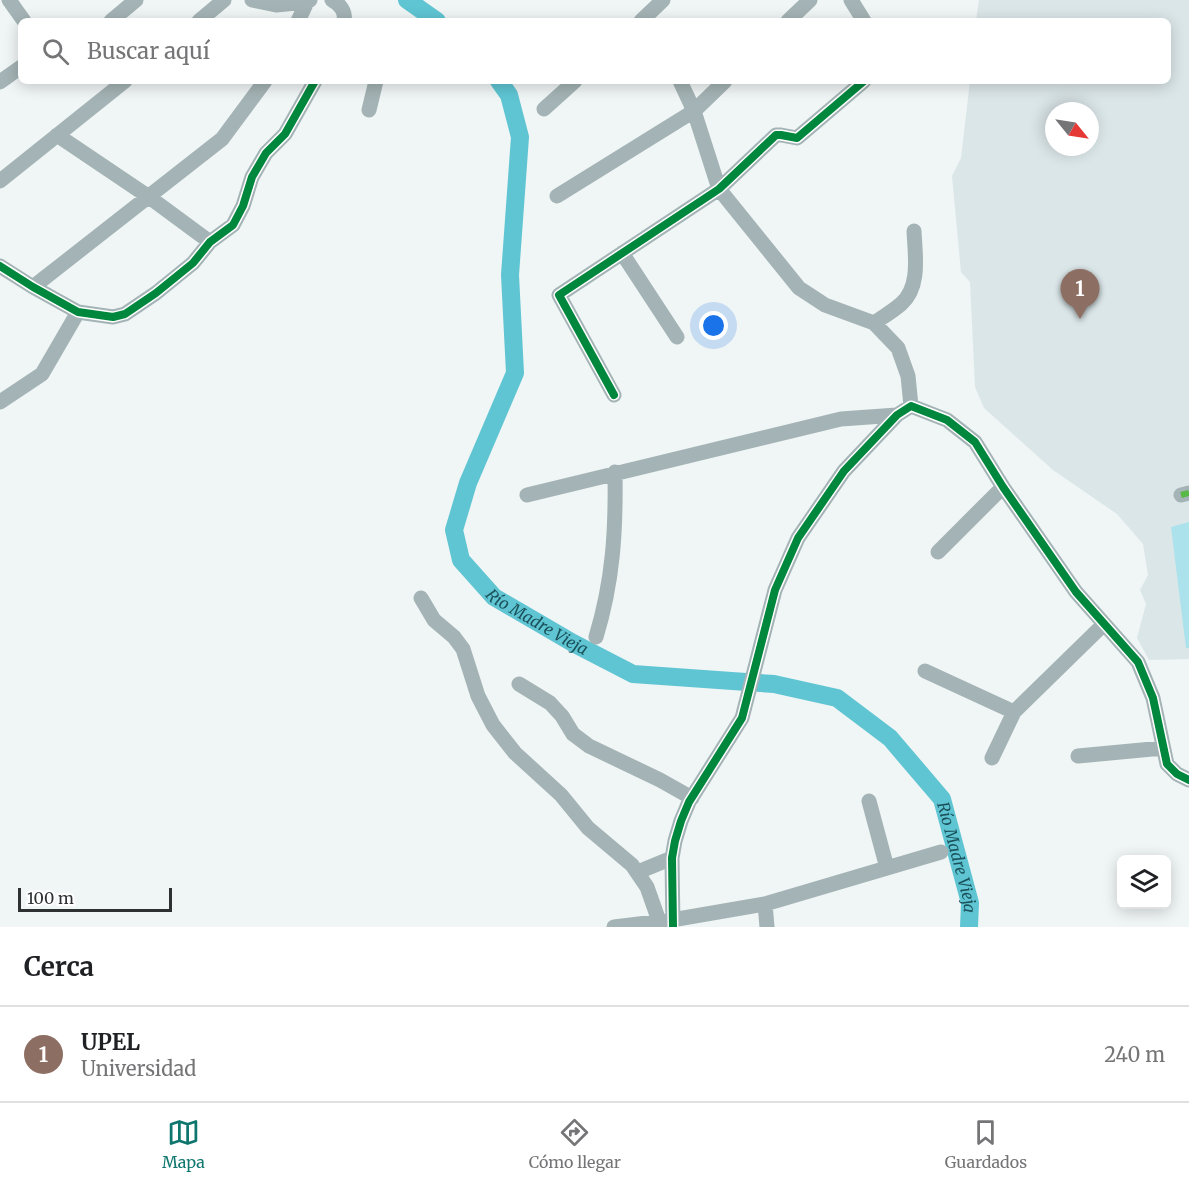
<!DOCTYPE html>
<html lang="es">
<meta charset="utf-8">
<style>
:root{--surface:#fff;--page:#f2f2f2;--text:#202124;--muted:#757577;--line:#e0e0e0;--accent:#0f766e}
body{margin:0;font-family:Merriweather,serif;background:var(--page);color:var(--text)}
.controls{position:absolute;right:18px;bottom:18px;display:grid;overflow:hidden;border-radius:9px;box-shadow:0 3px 15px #0003}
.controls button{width:54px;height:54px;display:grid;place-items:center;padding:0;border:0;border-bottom:2px solid var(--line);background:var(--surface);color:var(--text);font:30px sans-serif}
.compass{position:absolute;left:1045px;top:102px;width:54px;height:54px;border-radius:50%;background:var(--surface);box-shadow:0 3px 15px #0003;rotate:120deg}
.scale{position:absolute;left:18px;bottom:15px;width:154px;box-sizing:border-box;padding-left:6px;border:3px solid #2e3132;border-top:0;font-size:16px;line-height:21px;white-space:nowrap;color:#2e3132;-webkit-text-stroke:4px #fff;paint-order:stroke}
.you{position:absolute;left:714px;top:326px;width:21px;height:21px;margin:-15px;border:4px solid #fff;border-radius:50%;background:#1a73e8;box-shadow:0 0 0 9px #1a73e833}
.badge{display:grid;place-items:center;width:39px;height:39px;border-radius:50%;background:var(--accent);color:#fff;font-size:20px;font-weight:700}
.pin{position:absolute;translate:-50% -50px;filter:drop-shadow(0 2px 3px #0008)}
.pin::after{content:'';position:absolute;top:32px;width:21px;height:18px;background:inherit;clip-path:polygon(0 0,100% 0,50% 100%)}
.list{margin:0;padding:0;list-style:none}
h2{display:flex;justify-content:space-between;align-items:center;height:78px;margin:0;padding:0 24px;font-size:26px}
h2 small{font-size:20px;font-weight:400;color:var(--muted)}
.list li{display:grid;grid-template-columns:39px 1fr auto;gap:18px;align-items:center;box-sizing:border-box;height:96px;padding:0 24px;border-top:2px solid var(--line)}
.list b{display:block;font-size:22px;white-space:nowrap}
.list p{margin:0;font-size:20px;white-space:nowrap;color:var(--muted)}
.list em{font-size:20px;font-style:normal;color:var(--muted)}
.icon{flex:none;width:33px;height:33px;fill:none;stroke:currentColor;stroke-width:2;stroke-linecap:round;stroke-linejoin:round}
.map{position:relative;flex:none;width:1189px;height:927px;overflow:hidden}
.search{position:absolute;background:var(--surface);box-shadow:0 3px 15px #0003;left:18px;right:18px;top:18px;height:66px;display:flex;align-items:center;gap:15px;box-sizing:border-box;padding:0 21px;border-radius:9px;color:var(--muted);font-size:22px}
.sheet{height:174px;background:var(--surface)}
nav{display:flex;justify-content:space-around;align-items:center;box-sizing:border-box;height:84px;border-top:2px solid var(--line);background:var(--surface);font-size:16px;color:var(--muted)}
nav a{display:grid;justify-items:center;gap:3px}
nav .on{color:var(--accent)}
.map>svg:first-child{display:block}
</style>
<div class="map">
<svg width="1189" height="927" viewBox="0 0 1189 927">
<rect width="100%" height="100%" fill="#f0f5f5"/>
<path fill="#dbe6e8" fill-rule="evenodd" d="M 979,0 L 1189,0 L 1189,659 L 1149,660 L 1137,638 L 1146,604 L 1140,590 L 1148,575 L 1143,544 L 1117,514 L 1053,470 L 984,408 L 975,387 L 970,282 L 961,272 L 952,176 L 961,158 L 970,81 L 1168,81 L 1168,21 L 976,21 ZM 1054,111 L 1090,111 L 1090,147 L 1054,147 Z"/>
<path fill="#abe2eb" d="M 1189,522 L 1189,648 L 1186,648 L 1171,527 Z"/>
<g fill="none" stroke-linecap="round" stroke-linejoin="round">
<g stroke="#5fc5d3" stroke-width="18">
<path d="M 407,0 L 437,21"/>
<path id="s1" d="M 499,81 L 509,95 L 520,137 L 510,275 L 515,373 L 468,483 L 454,530 L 461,560 L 494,597 L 573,643 L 633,674 L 774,684 L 837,698 L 890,738 L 942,799 L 970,903 L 969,927"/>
</g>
<path stroke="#a4b3b5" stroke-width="15" d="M 9,0 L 24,21
M 252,0 L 276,5 L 307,2 L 310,0
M 332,0 C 340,4 346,12 344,21
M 851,0 L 864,21
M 111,21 L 136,0
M 199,21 L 224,0
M 298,21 L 307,2
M 641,21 L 663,0
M 788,21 L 810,0
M 680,81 L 694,111 L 719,189 L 799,288 L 825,305 L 874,323 L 898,348 L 908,376 L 911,406
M 0,82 L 21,67
M 544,109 L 575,81
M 369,110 L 376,81
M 57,135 L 149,197 L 210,242
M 0,181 L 125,81
M 557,196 L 694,111 L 725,81
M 622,253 L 677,337
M 0,266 L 33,287 L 78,312 L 113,317 L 125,314 L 156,293 L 193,263 L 210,242 L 233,225 L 243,206 L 252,177 L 266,153 L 285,134 L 315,81
M 33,287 L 222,139 L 265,81
M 874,323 C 883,317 893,311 901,304 C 921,287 915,254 914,231
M 614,395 L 559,295 L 719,189 L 776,135 L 781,135 L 797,138 L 864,81
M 0,402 L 42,374 L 78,312
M 527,495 L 841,419 L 897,415
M 1181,495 L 1189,493
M 938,552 L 1003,487
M 421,598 L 434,620 L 454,637 L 463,649 L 478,696 L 493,725 L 515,753 L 561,795 L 588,828 L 632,865 L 647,887 L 659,921
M 596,637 C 613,581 616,531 615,472
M 925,671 L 1014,712
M 519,684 L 550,703 L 562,716 L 573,734 L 589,746 L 660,780 L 692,798
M 1078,756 L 1163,748
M 992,758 L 1014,712 L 1104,624
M 869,801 L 887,868
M 638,872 L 672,858
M 765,904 L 767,927
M 614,927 L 672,920 L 765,904 L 941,852
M 673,927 L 672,858 L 675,841 L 681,821 L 689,802 L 742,718 L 775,590 L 798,538 L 844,471 L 897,415 L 911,406 L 947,420 L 975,442 L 1003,487 L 1076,592 L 1138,662 L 1153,698 L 1167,764 L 1177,774 L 1189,780"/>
<path stroke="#58b947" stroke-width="6" stroke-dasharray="12 6" stroke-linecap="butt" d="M 1181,495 L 1189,493"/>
<defs>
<path id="cycleway" d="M 0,266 L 33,287 L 78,312 L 113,317 L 125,314 L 156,293 L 193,263 L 210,242 L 233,225 L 243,206 L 252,177 L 266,153 L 285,134 L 315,81
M 614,395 L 559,295 L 719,189 L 776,135 L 781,135 L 797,138 L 864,81
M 673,927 L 672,858 L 675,841 L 681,821 L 689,802 L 742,718 L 775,590 L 798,538 L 844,471 L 897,415 L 911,406 L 947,420 L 975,442 L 1003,487 L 1076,592 L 1138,662 L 1153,698 L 1167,764 L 1177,774 L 1189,780"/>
</defs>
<use href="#cycleway" stroke="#fff" stroke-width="11"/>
<use href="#cycleway" stroke="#00873e" stroke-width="8"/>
</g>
<g text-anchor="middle" stroke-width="6" stroke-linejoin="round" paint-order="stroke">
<g font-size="16" font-style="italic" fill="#1a515a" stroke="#fff">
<text dy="6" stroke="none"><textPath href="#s1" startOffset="596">Río Madre Vieja</textPath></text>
<text dy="6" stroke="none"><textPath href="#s1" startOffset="1118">Río Madre Vieja</textPath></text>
</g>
</g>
</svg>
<div class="controls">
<button><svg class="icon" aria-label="layers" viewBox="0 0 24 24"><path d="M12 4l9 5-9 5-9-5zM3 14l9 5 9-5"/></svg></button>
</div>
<svg class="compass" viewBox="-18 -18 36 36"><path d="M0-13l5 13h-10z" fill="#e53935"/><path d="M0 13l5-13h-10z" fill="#757577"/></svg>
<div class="scale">100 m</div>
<div class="you"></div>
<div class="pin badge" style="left:1080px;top:319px;background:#8d6e63">1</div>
<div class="search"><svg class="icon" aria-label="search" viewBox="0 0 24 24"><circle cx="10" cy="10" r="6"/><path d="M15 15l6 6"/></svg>Buscar aquí</div>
</div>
<section class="sheet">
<h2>Cerca<small></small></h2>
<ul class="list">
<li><span class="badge" style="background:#8d6e63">1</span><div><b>UPEL</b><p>Universidad</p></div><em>240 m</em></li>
</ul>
</section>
<nav>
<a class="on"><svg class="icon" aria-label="map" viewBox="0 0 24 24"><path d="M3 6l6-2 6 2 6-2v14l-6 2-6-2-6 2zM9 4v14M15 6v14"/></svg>Mapa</a>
<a><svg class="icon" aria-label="directions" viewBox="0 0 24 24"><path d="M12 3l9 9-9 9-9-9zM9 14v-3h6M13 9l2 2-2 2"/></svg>Cómo llegar</a>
<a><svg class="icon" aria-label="saved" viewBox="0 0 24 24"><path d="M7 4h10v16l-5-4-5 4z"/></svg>Guardados</a>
</nav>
